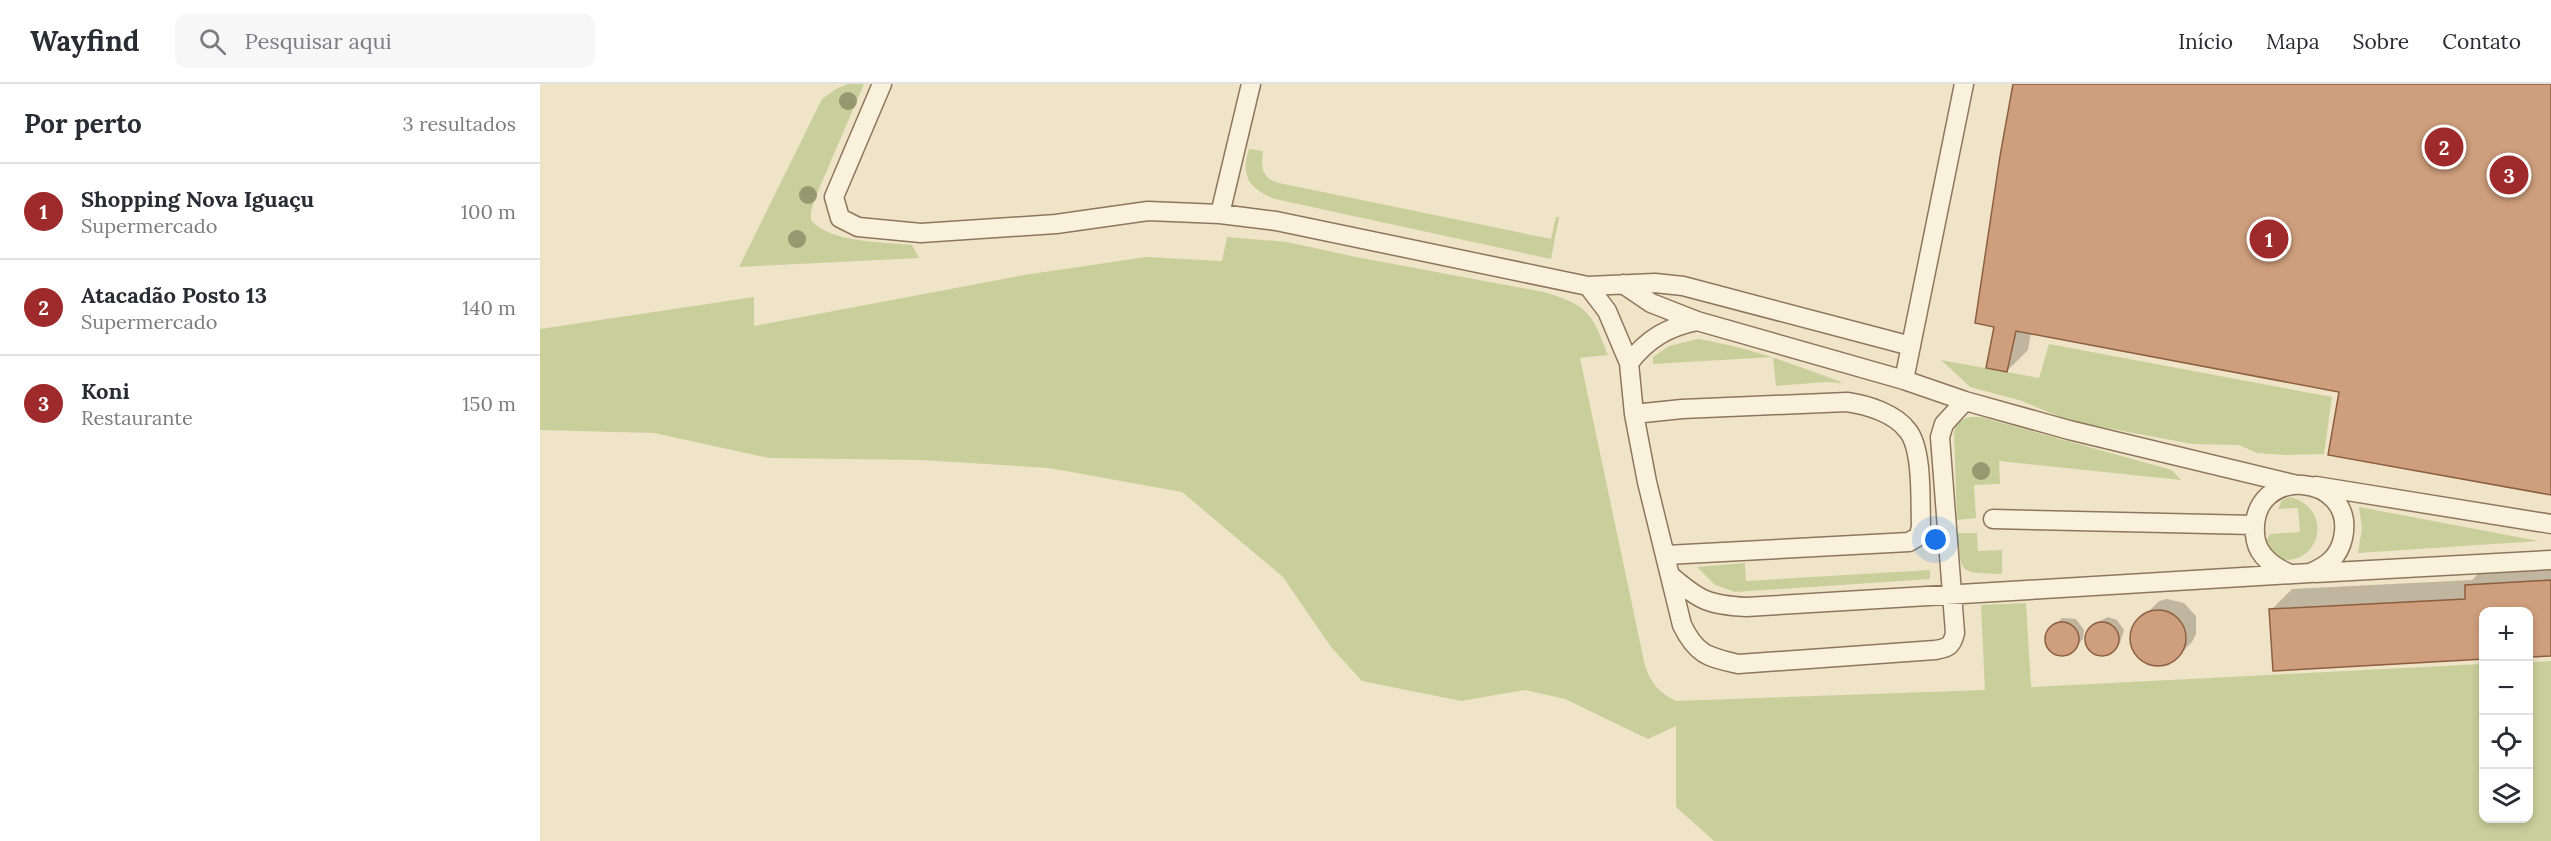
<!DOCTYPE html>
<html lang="pt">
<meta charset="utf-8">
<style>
:root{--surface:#fff;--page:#f7f7f7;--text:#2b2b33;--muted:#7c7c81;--line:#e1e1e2;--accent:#9e2a2b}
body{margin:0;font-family:Lora,serif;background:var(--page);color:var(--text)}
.controls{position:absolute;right:18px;bottom:18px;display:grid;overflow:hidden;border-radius:12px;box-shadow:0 3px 9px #0003}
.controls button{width:54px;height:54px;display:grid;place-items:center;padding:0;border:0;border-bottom:2px solid var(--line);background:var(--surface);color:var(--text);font:30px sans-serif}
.you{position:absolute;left:1396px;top:456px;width:21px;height:21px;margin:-15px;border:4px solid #fff;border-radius:50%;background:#1a73e8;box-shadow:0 0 0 9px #1a73e833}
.badge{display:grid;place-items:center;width:39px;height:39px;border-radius:50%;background:var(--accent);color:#fff;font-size:20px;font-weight:700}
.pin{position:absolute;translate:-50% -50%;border:3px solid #fff;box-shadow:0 2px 6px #0006}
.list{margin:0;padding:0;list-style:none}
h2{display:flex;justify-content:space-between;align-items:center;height:78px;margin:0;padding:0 24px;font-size:26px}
h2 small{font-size:20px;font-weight:400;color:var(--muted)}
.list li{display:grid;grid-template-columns:39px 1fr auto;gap:18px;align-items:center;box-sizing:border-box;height:96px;padding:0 24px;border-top:2px solid var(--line)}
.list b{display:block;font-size:22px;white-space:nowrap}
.list p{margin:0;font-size:20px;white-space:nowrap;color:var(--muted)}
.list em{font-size:20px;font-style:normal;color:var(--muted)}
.icon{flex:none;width:33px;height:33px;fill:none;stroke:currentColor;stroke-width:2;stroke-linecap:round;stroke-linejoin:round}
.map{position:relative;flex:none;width:2011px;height:757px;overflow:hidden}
header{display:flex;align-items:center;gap:36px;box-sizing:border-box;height:84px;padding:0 30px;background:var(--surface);border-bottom:2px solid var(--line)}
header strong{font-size:28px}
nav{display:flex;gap:33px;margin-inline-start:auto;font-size:21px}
.search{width:420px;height:54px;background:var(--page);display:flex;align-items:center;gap:15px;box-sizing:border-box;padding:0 21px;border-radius:12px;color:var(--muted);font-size:22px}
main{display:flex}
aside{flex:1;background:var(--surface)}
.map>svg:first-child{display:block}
</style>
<header>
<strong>Wayfind</strong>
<div class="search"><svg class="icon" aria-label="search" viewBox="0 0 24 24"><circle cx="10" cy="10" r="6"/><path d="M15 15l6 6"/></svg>Pesquisar aqui</div>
<nav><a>Início</a><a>Mapa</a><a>Sobre</a><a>Contato</a></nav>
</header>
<main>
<aside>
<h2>Por perto<small>3 resultados</small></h2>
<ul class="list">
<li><span class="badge">1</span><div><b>Shopping Nova Iguaçu</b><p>Supermercado</p></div><em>100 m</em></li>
<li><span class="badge">2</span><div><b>Atacadão Posto 13</b><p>Supermercado</p></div><em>140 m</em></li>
<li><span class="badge">3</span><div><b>Koni</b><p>Restaurante</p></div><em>150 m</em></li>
</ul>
</aside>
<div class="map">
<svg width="2011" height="757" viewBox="0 0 2011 757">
<rect width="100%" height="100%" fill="#f0e4c8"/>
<path fill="#c9cf9b" d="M 308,0 L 324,0 L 275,114 L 271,127 L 271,136 C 290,159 344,158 372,161 L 379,174 L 199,183 L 282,15 L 296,5 Z
M 709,65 L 723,67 C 721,83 721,94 739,99 L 1011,155 L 1016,133 L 1019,133 L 1011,175 L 735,115 C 710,105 700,93 709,65 Z
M 687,153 L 747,158 L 816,173 L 1004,208 C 1048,221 1052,229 1068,271 L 1040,274 L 1105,582 C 1112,600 1118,608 1136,617 L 1445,606 L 1441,521 L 1486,519 L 1491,603 L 1943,580 L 1944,734 L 1988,734 L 1989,578 L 2011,577 L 2011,757 L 1174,757 L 1136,723 L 1136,642 L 1108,655 L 1025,615 L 985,606 L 921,617 L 822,597 L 791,563 L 743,493 L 642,408 L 509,384 L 380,376 L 229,374 L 114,349 L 0,346 L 0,245 L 214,213 L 214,242 L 484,191 L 606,173 L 682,177 Z
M 1158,255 C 1209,263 1256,281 1304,299 L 1286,298 L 1236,302 L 1233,273 L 1113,280 L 1113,273 L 1129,262 Z
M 1509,260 L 1792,313 L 1784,370 L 1745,371 L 1717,369 L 1699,361 L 1652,360 L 1530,337 L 1482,317 L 1430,303 L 1401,276 L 1499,294 Z
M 1430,333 L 1441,333 L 1632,386 L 1641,396 L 1459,377 L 1460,400 L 1434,401 L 1436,434 L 1417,436 L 1414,348 C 1416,338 1420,336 1430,333 Z
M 1751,413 C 1797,427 1778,488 1733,474 L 1725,459 L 1730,450 L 1760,448 L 1758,424 L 1738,425 L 1742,416 Z
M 1819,423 L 1999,457 L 1818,469 L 1822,444 Z
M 1417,449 L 1437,449 L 1438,467 L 1462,466 L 1462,490 C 1420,489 1421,491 1417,449 Z
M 1205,479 L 1206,497 L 1390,486 L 1390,495 L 1195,508 L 1175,501 L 1157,483 Z"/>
<path fill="#0003" d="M 1475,0 L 2011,0 L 2011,410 L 1801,307 L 1491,248 L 1488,266 L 1467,287 L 1455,241 Z
M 2011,477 L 2011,570 L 1988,528 L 1731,526 L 1752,505 L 1932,496 L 1947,481 Z
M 1627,515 L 1644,519 L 1656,532 L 1656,550 L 1652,558 L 1640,570 L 1626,580 L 1608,579 L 1595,567 L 1592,559 L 1594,542 L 1619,517 Z
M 1568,533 L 1577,536 L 1584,546 L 1580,559 L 1574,565 L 1562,571 L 1550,566 L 1547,558 L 1550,545 L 1556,539 Z
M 1522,534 L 1536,535 L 1544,546 L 1543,555 L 1531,568 L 1518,571 L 1508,563 L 1507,550 Z"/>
<path fill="#cf9f7d" stroke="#8d5f41" stroke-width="1.5" d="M 1473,0 L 2011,0 L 2011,411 L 1788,371 L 1799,308 L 1476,247 L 1467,288 L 1446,284 L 1454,243 L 1435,239 L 1460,72 Z
M 2011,496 L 2011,572 L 1988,573 L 1988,528 L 1944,528 L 1944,575 L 1733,587 L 1729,525 L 1925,515 L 1925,501 Z
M1590 554a28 28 0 1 1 56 0a28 28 0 1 1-56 0Z
M1505 555a17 17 0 1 1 34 0a17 17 0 1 1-34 0Z
M1545 555a17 17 0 1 1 34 0a17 17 0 1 1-34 0Z"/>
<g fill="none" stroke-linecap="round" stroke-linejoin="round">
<defs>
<path id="service" d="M 342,0 L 294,113 L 300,134 L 318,143 L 381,149 L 516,140 L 608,127 L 680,130 L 736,137 L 1048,202 L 1115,199 L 1143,202 L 1371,262
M 680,130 L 711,0
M 1083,200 L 1111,219 L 1157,237 L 1364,296 L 1425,317 L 1529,346 L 1753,400
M 1048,202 L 1067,227 L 1089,279 L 1094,330 L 1107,398 L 1142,541 C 1156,570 1167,573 1198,580 L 1395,566 C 1408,564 1412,562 1415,549 L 1400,353 L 1404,340 L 1425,317
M 1089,279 C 1107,255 1128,243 1157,237
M 1364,296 L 1424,0
M 1094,330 L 1142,325 L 1307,318 C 1327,321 1355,329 1368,347 C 1383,366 1380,418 1381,442 L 1379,452 L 1369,458 L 1126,471
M 1776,402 L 2011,440
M 1453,435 L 1714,441
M 1775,489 L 2011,476
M 1131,492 C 1159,516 1168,521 1206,523 L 1770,489 C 1787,482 1799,473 1803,454 C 1817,389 1710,379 1715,450 C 1716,470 1732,482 1748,489"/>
</defs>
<use href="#service" stroke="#8d765c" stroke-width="21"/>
<use href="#service" stroke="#faf1dc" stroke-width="18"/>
</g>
<g fill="#96986f">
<circle cx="308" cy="17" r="9"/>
<circle cx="268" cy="111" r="9"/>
<circle cx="257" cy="155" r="9"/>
<circle cx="1441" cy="387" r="9"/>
</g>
</svg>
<div class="controls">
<button>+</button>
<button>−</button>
<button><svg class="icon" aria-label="locate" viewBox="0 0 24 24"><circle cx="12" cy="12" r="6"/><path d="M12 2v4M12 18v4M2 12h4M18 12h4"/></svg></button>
<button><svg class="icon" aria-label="layers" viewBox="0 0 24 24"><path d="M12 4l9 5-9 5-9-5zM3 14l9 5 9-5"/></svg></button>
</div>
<div class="you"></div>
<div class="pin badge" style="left:1729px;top:155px">1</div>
<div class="pin badge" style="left:1904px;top:63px">2</div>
<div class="pin badge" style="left:1969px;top:91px">3</div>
</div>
</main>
